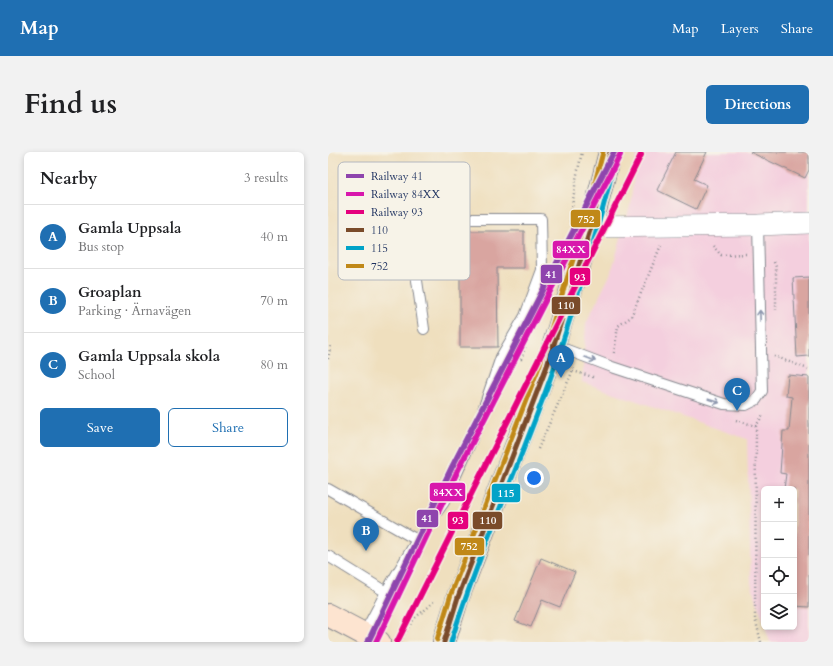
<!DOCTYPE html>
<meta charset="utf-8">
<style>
:root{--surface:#fff;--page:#f2f2f2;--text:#202124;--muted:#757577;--line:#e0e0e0;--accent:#1f6fb2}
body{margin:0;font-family:Cardo,serif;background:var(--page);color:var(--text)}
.controls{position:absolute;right:12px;bottom:12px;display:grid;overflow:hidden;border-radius:6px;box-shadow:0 2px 6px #0003}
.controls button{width:36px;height:36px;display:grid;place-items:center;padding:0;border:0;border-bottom:1px solid var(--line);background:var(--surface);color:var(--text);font:20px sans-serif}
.you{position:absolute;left:206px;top:326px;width:14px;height:14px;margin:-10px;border:3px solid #fff;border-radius:50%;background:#1a73e8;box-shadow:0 0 0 6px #1a73e833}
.badge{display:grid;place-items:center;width:26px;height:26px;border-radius:50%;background:var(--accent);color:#fff;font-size:13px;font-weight:700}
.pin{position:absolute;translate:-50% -33px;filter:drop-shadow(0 1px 2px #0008)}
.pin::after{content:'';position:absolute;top:21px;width:14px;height:12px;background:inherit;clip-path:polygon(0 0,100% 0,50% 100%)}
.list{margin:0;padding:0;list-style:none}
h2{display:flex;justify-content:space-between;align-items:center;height:52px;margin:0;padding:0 16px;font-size:17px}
h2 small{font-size:13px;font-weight:400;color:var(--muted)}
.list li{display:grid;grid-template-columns:26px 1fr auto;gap:12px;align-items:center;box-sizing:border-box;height:64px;padding:0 16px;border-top:1px solid var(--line)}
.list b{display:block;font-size:15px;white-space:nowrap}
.list p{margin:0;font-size:13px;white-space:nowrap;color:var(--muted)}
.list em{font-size:13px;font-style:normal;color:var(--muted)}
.actions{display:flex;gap:8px;padding:12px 16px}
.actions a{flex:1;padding:9px 0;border:1px solid var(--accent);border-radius:6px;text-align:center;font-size:14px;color:var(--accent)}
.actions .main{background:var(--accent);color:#fff}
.icon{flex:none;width:22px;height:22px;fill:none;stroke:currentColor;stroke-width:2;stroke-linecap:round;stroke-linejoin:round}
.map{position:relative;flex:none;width:481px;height:490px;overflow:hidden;border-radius:6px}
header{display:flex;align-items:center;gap:24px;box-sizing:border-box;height:56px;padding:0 20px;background:var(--accent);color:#fff}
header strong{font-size:19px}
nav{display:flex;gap:22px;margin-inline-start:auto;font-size:14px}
.intro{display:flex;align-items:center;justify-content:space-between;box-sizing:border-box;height:96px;padding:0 24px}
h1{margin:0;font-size:28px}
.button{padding:10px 18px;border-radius:6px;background:var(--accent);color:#fff;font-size:14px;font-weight:700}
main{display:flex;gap:24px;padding:0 24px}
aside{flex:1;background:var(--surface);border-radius:6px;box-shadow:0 2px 6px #0003}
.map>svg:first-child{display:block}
</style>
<header>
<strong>Map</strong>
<nav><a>Map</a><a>Layers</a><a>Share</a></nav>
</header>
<div class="intro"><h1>Find us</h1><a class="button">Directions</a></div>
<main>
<aside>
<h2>Nearby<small>3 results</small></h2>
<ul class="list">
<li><span class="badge">A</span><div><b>Gamla Uppsala</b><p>Bus stop</p></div><em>40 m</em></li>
<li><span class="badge">B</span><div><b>Groaplan</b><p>Parking · Ärnavägen</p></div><em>70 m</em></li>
<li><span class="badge">C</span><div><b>Gamla Uppsala skola</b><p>School</p></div><em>80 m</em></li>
</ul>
<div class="actions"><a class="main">Save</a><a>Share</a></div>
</aside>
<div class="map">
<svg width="481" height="490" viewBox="0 0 481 490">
<rect width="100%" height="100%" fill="#f7f3e8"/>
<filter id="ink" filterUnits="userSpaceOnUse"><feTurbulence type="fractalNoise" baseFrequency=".025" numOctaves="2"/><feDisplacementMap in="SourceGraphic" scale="8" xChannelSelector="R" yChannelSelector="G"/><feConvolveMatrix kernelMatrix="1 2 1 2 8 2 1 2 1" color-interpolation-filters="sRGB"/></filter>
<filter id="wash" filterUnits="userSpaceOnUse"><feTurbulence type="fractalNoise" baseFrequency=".012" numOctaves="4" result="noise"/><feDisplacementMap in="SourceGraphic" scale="16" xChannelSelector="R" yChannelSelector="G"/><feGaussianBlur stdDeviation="0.9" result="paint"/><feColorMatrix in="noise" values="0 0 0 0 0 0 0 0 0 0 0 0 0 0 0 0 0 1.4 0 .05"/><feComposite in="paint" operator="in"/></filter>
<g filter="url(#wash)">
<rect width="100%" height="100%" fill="#efdfbe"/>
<path fill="#f4cfde" d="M 309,0 L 481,0 L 481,490 L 442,490 L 437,475 L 466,475 L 466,337 L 436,337 L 436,471 L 423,431 L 419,287 L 254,230 L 258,171 L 283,121 L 302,54 Z"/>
<g id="blocks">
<path fill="#d9a5a0" d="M 348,0 L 379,0 L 366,27 L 379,33 L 368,57 L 329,38 Z
M 422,0 L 481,0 L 481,18 L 477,26 Z
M 92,79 L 196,79 L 196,116 L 169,116 L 170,195 L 132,195 L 132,116 L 94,116 L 92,103 Z
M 481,125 L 481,204 L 469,205 L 465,126 Z
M 460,223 L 481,225 L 481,455 L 466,454 L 466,337 L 456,337 L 458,322 L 452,321 L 455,279 L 461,279 L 464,245 L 458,244 Z
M 213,406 L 247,420 L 232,455 L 214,448 L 203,475 L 187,469 Z"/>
</g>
</g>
<g filter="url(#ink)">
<use href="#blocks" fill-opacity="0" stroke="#85878e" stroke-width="1"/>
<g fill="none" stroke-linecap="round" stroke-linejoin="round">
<defs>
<path id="lane" d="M 226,193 L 284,215 L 396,252 L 418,253 L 428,248 L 434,239 L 430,73
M 0,337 L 89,388
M 0,404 L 58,440
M 36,482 L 58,440 L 89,388 L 116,350 L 147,281 L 173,205 L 197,164 L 214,118 L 213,67 L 86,67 L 84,94 L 96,177"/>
<path id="street" d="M 263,75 L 430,73 L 481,71"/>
<path id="secondary" d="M 0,463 L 51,490
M 116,490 L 130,445 L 219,214 L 263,75 L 282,0"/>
</defs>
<use href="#lane" stroke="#85878e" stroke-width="12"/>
<use href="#street" stroke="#85878e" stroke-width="22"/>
<use href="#secondary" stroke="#85878e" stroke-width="24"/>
<path stroke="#85878e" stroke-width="2.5" stroke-dasharray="1 3" stroke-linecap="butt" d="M 242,70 L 248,27 L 254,0
M 385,94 L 393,103 L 418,102
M 446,110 L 448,115 L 448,158
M 286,201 L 290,174 L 303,165 L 333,93
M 446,204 L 480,217
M 189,206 L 193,207 L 198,193
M 0,207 L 3,192
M 245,219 L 265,225
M 408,268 L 428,274
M 210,297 L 246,216
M 73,490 C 77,481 82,471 88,465 C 96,458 101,456 107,447
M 433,490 L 427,466 L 428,274 L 436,261"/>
<use href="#lane" stroke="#fff" stroke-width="10"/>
<use href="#street" stroke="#fff" stroke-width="21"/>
<use href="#secondary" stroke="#fde4d0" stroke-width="22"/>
<defs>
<path id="bus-1" d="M 116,490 L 130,445 L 219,214 L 263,75 L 282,0"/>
<path id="bus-2" d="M 123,490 C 152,397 194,308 226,216 C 250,145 271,74 289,2"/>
<path id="bus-3" d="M 109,488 L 123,442 L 212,212 L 256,73 L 275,0"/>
</defs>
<use href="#bus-1" stroke="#f7f3e8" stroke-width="8"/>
<use href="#bus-2" stroke="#f7f3e8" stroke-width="8"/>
<use href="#bus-3" stroke="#f7f3e8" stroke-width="8"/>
<use href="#bus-1" stroke="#7a4b2a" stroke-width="5"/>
<use href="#bus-2" stroke="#01a3c8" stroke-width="5"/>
<use href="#bus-3" stroke="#c08818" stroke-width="5"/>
<defs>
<path id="rail-1" d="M 40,490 L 124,315 L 286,0"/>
<path id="rail-2" d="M 48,490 L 130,318 L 292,3"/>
<path id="rail-3" d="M 69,490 L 313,3"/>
</defs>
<use href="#rail-1" stroke="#f7f3e8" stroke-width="9"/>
<use href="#rail-2" stroke="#f7f3e8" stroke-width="9"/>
<use href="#rail-3" stroke="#f7f3e8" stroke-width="9"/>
<use href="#rail-1" stroke="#8e44ad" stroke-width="6"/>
<use href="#rail-2" stroke="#d817ac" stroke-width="6"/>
<use href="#rail-3" stroke="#e5007d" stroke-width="6"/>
</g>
<defs><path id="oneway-shaft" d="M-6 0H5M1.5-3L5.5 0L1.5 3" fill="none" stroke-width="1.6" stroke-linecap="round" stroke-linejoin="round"/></defs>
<g stroke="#8d97ae">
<use href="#oneway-shaft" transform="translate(432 164) rotate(-92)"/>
<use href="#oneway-shaft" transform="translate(262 207) rotate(21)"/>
<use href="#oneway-shaft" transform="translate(386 249) rotate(18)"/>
</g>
</g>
<rect x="10" y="10" width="132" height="118" rx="6" fill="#f7f3e8" stroke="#b5b8bf" stroke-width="1"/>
<rect x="18" y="22" width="18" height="4" fill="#8e44ad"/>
<rect x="18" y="40" width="18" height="4" fill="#d817ac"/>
<rect x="18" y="58" width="18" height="4" fill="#e5007d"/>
<rect x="18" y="76" width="18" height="4" fill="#7a4b2a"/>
<rect x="18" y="94" width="18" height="4" fill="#01a3c8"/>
<rect x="18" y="112" width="18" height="4" fill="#c08818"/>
<g font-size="11" fill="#1b2f5e">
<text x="43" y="28">Railway 41</text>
<text x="43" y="46">Railway 84XX</text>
<text x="43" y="64">Railway 93</text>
<text x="43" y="82">110</text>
<text x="43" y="100">115</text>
<text x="43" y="118">752</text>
</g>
<g stroke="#f7f3e8" stroke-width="1.5">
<rect x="242" y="57" width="31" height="19" rx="4" fill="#c08818"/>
<rect x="224" y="88" width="38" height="19" rx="4" fill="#d817ac"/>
<rect x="212" y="112" width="23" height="20" rx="4" fill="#8e44ad"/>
<rect x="241" y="115" width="22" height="19" rx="4" fill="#e5007d"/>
<rect x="223" y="144" width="30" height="19" rx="4" fill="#7a4b2a"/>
<rect x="101" y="330" width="37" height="20" rx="4" fill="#d817ac"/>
<rect x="163" y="331" width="30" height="20" rx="4" fill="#01a3c8"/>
<rect x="88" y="357" width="23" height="19" rx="4" fill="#8e44ad"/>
<rect x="144" y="359" width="31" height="19" rx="4" fill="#7a4b2a"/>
<rect x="119" y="359" width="22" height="19" rx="4" fill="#e5007d"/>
<rect x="126" y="385" width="31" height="19" rx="4" fill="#c08818"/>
</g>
<g font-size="11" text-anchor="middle" font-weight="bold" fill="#fff">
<text x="258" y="71">752</text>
<text x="243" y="101">84XX</text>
<text x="223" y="126">41</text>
<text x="252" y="129">93</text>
<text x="238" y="157">110</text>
<text x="120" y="344">84XX</text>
<text x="178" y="345">115</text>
<text x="99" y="370">41</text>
<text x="160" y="372">110</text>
<text x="130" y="372">93</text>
<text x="141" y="398">752</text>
</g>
</svg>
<div class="controls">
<button>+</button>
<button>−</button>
<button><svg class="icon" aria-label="locate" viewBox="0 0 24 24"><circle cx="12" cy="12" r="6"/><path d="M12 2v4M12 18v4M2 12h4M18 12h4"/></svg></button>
<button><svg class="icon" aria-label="layers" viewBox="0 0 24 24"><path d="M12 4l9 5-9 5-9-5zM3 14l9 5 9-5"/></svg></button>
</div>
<div class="you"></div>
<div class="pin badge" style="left:233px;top:226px">A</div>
<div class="pin badge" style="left:38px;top:399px">B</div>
<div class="pin badge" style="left:409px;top:259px">C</div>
</div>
</main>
